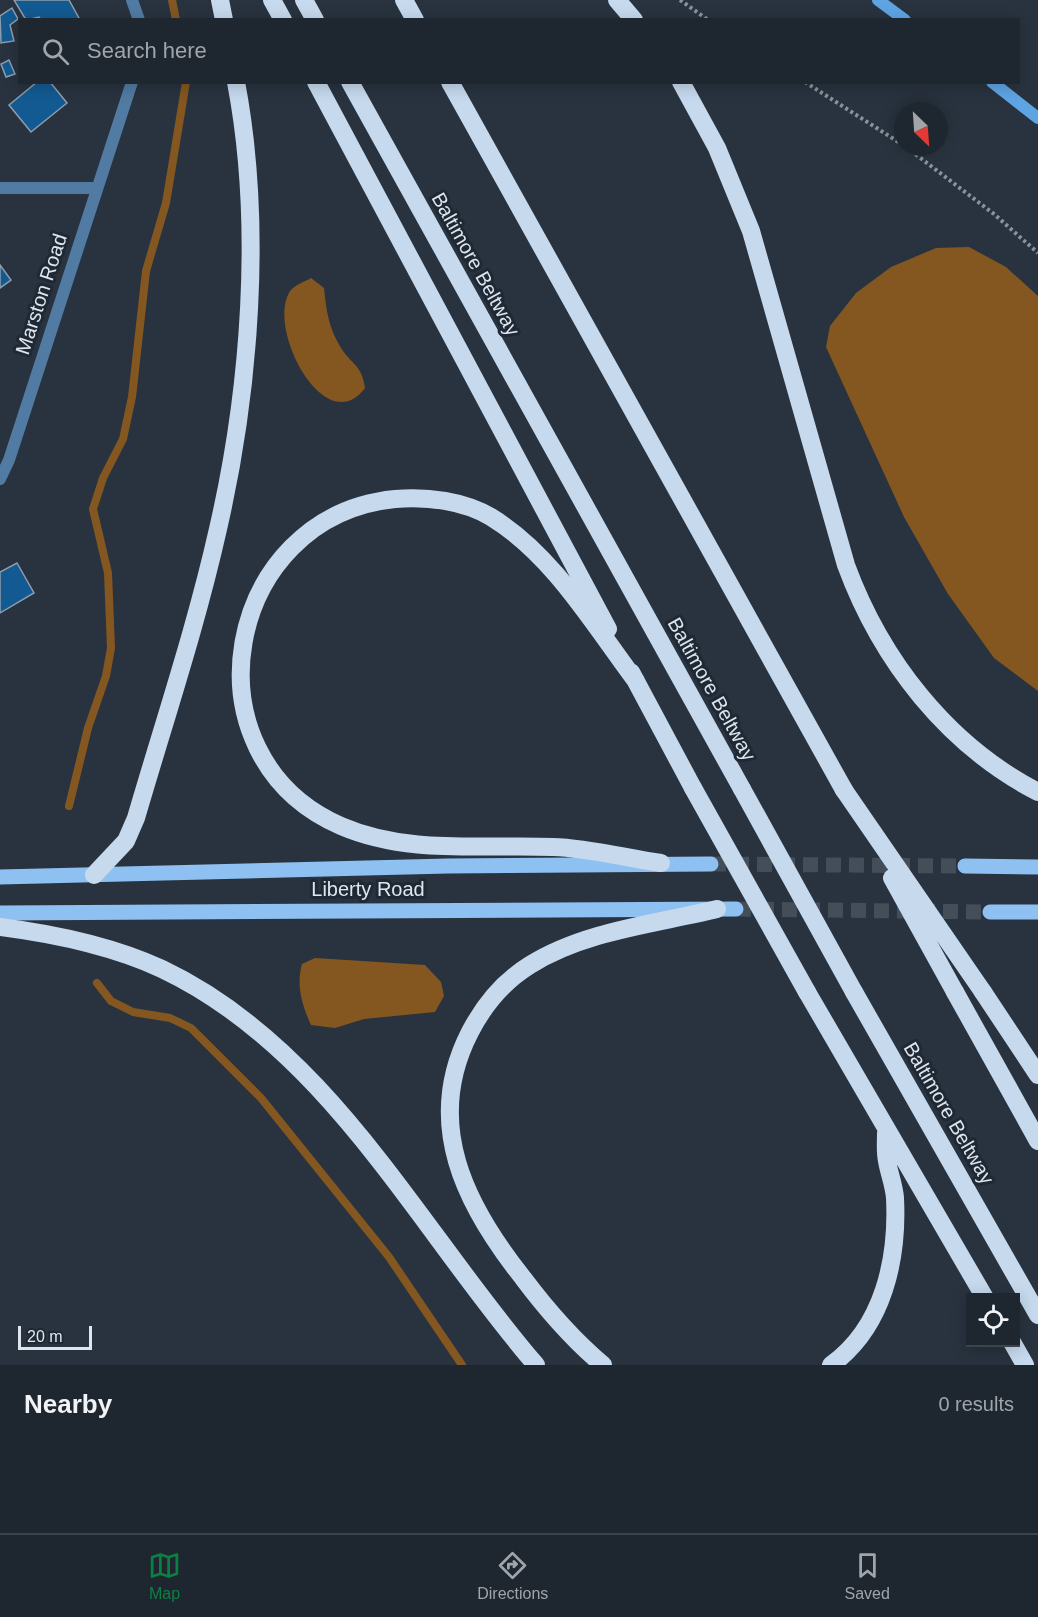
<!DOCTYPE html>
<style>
:root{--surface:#1e262f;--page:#2b323b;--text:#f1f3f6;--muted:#a1a5aa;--line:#3c434b;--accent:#0b8043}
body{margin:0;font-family:Helvetica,sans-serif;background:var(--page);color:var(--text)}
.controls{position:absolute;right:18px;bottom:18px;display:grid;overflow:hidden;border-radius:0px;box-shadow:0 3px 15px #0003}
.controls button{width:54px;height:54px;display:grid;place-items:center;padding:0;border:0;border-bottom:2px solid var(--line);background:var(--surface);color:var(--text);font:30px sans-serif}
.compass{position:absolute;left:894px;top:102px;width:54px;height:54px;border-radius:50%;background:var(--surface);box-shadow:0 3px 15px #0003;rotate:155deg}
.scale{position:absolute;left:18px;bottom:15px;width:74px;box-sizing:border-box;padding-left:6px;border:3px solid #dee5ed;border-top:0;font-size:16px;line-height:21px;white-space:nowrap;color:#dee5ed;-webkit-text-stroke:4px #1e2935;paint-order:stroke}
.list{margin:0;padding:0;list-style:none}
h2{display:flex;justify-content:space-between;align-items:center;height:78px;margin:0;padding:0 24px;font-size:26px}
h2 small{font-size:20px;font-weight:400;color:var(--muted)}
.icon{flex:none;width:33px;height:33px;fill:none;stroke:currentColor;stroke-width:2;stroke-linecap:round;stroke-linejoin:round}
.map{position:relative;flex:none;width:1038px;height:1365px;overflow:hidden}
.search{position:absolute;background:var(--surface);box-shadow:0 3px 15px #0003;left:18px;right:18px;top:18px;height:66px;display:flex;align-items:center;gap:15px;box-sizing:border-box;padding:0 21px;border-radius:0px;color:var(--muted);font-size:22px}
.sheet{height:168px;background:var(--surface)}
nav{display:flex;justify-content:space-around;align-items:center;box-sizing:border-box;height:84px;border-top:2px solid var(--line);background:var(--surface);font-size:16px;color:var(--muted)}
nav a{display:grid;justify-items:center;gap:3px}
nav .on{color:var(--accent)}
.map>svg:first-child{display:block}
</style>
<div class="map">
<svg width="1038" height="1365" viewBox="0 0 1038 1365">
<rect width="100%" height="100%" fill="#28333f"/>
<path fill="#845721" d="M 969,247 L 1006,267 L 1038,296 L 1038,691 L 994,658 L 948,594 L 904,517 L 826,347 L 830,326 L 856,293 L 891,267 L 936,248 Z
M 311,278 L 324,288 C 326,310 329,329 341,348 C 352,365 362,365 365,388 C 325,442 264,325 291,290 C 295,285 306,281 311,278 Z
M 315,958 L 425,965 L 441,982 L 444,996 L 435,1012 L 364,1019 L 335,1028 L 311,1025 C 302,1005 296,986 302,964 Z"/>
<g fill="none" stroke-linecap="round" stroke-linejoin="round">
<path stroke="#845721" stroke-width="8" d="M 172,0 L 176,20
M 69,806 L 88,728 L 106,676 L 111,648 L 108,573 L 93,509 L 103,478 L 123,439 L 132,397 L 146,271 L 166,203 L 186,82
M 97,983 L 111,1001 L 133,1012 L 170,1018 L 191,1028 L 261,1098 L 389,1257 L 462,1365"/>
</g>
<path fill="#135a92" stroke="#8f9dab" stroke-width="1.5" d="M 14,0 L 69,0 L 80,20 L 41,20 L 39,17 L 26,20 Z
M 12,8 L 18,19 L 10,25 L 14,41 L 1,43 L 0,16 Z
M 9,60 L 15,74 L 6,77 L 1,64 Z
M 37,82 L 50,82 L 67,103 L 31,132 L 9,105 Z
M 0,265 L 11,280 L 0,288 Z
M 17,563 L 34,593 L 0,613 L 0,572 Z"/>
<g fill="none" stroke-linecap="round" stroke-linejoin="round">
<path stroke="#434e59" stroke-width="15" stroke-dasharray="15 8" stroke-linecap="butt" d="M 711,864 L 965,866
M 736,909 L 990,912"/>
<path stroke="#8a939d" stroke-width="4" stroke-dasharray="3 3" stroke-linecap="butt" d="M 680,0 L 708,20
M 805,82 L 903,145
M 906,147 L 994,214 L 1038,253"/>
<path stroke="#517ba3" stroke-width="12" d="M 132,0 L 139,20
M 0,188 L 95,188
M 0,479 L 9,460 L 132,82"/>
<path stroke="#5ea4e3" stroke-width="12" d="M 878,0 L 905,20
M 992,82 L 1038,118"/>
<path stroke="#8ec1f2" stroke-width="15" d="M 965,866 L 1038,867
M 0,877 L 448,866 L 711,864
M 990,912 L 1038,912
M 0,913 L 736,909"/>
<path stroke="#c6d9ed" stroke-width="18" d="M 220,0 L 224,20
M 272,0 L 283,20
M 304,0 L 315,20
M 404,0 L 415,20
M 617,0 L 634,20
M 316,82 L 608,629
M 350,82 L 742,789
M 450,82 L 844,790
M 681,82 L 717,148 L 751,231 L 846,565 C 881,660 947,745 1038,792
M 631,672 L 693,788
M 636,681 C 593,624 553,555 491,517 C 464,501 427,496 395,499 C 224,516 180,756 341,826 C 408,855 482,844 553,847 C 589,848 626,858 661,863
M 94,875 L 126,841 L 136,818 C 164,722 196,627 218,529 C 250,390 263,224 236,82
M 0,927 C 55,934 112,946 162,969 C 329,1048 420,1231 536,1365
M 807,992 L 985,1298
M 854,992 L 1038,1315
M 955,992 L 1038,1141
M 983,992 L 1038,1075
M 1012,1342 L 1025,1365
M 603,1365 C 572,1339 547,1310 523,1278 C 465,1205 423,1123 470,1032 C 484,1005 504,981 530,965 C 584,931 655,924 717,909
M 831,1365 C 884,1327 898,1258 895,1198 C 894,1185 889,1173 887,1161 C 885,1152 886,1142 886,1133"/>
<path stroke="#c6d9ed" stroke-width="18" d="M 693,788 L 807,992
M 742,789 L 854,992
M 844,790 L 983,992
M 892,878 L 955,992"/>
</g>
<g text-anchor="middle" stroke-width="6" stroke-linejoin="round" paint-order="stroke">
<g font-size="20" fill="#dee5ed" stroke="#1e2935">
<text transform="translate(476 264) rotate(61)" y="7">Baltimore Beltway</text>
<text transform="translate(41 294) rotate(-72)" y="7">Marston Road</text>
<text transform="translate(712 689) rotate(61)" y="7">Baltimore Beltway</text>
<text x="368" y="896">Liberty Road</text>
<text transform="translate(949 1113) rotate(60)" y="7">Baltimore Beltway</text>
</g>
</g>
</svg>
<div class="controls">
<button><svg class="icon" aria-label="locate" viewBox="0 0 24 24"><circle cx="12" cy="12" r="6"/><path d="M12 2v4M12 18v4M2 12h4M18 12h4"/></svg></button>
</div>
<svg class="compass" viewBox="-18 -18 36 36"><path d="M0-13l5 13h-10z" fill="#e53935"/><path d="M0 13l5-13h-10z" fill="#a1a5aa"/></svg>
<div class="scale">20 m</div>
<div class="search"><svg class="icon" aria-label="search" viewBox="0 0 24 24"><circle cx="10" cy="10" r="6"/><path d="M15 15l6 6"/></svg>Search here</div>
</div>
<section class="sheet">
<h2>Nearby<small>0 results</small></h2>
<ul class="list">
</ul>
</section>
<nav>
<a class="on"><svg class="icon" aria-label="map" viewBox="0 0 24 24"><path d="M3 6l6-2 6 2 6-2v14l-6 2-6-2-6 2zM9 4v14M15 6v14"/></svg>Map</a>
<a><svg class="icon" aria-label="directions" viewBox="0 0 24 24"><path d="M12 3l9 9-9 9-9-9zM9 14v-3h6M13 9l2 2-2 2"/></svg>Directions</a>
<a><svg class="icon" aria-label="saved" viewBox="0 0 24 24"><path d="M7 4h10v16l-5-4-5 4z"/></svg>Saved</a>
</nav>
